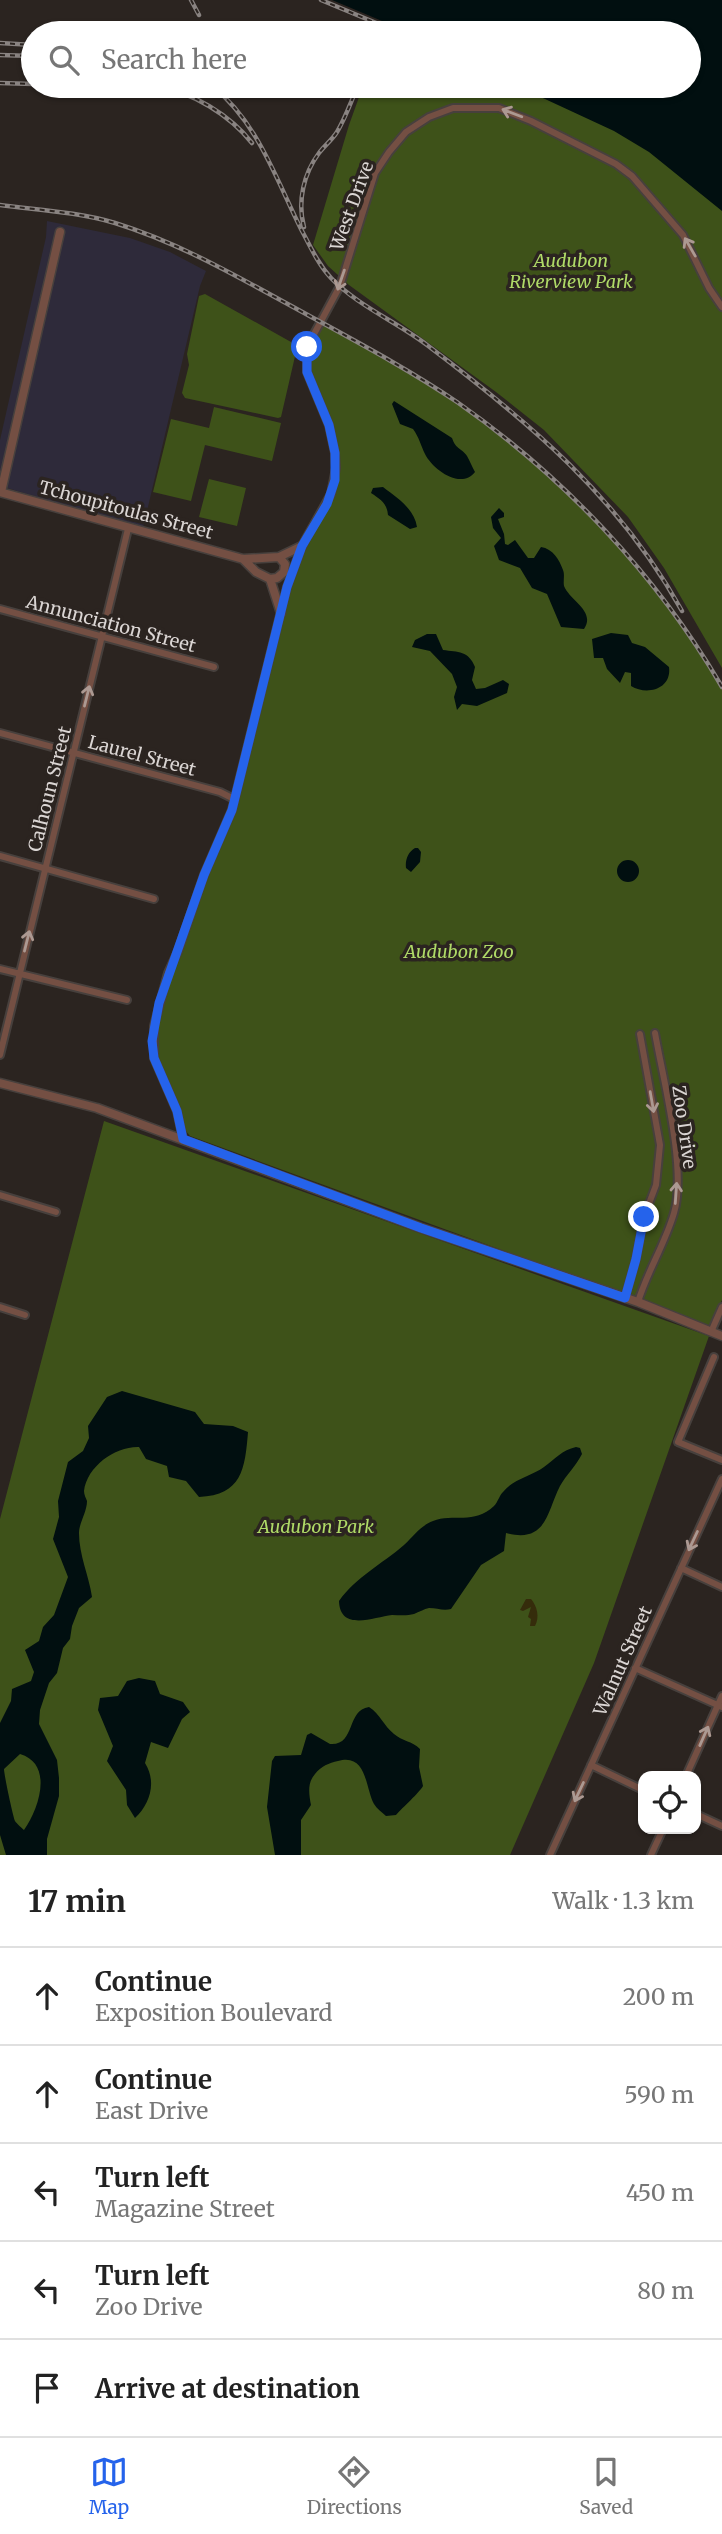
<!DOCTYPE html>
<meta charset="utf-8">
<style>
:root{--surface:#fff;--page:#f2f2f2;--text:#222;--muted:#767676;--line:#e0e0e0;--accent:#2563eb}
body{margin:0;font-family:Merriweather,serif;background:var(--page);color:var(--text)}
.controls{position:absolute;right:21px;bottom:21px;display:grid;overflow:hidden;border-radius:14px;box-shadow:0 2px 5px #0004}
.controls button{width:63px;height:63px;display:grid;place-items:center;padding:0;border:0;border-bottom:2px solid var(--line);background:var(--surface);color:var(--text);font:35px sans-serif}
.stop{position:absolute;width:21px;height:21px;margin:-16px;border:5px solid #2563eb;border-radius:50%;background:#fff}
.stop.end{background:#2563eb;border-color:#fff;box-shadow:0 2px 7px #0008}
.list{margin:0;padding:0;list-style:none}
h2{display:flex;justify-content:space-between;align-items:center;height:91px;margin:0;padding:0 28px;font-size:30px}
h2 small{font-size:23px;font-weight:400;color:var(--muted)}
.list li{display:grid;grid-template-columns:46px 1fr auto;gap:21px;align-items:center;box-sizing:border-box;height:98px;padding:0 28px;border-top:2px solid var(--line)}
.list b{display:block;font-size:26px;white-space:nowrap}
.list p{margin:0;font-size:23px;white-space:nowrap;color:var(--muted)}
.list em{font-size:23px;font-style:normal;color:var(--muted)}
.icon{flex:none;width:38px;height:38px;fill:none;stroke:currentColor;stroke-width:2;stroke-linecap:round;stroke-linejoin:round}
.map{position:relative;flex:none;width:722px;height:1855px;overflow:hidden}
.search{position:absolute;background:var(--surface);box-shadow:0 2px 5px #0004;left:21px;right:21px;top:21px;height:77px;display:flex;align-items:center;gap:18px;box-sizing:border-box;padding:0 24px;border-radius:38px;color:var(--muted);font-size:26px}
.sheet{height:581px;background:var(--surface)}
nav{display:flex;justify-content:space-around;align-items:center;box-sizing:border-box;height:98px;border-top:2px solid var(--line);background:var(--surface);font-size:19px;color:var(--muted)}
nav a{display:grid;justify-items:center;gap:4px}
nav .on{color:var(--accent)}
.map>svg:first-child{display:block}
</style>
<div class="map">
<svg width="722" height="1855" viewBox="0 0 722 1855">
<rect width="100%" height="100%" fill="#2b2420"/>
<path fill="#2e2a3a" d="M 47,221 L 130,238 L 170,252 L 206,271 L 200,286 L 143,528 L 0,486 L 0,440 L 46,237 Z"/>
<path fill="#3e5219" d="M 363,86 L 612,86 L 722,155 L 722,668 L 664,568 L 628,517 L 544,430 L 496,392 L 349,285 L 328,266 L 313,245 L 349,125 Z
M 205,294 L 291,342 L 296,352 L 281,417 L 278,418 L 185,398 L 182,393 L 189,365 L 187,354 L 199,296 Z
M 321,322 C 368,348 415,373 459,404 C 564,479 657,575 722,687 L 722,1300 L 710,1326 L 190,1136 L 180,1124 L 154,1058 L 159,1003 L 234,799 L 293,574 L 335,480 L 335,453 L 329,425 L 307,372 L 307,347 Z
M 214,407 L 281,423 L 272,461 L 205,445 L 191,501 L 153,492 L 171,419 L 209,428 Z
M 209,479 L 246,488 L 237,526 L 199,517 Z
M 104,1121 L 709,1336 L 594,1663 L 510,1855 L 0,1855 L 0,1519 Z"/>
<path fill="#352c0b" d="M 526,1599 L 531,1599 C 537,1606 540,1617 535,1626 L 530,1626 L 531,1619 L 528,1617 L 531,1607 L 523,1611 L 520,1610 Z"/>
<path fill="#010f10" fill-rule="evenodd" d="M 332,0 L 722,0 L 722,211 L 649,152 L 614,131 L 517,86 L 689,86 L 689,33 L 378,33 L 382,21 Z
M 394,401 L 452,438 C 456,450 462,448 467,456 C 470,461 472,467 475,472 C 461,490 433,470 425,454 C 421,446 419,437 413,429 L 400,424 L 392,404 Z
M 383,487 C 397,498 414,508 417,527 L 410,529 L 388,515 C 387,503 380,499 371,493 L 373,488 Z
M 499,508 L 504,513 L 504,517 L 498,519 L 504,534 L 505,544 L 508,545 L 515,540 L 528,558 L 534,558 L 541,547 C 553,549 559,559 563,570 C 565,575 563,581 564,586 C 570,601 596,611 584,629 L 561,627 L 547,594 L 532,588 L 520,568 L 499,560 L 494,546 L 501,538 L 493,528 L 491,517 Z
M 611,633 L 628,635 L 632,643 L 645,647 L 669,667 C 672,689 647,696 631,686 L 631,673 L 625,672 L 620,683 L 607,669 L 603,658 L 594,658 L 592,639 Z
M 427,634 L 436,634 L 443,650 C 458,652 469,651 475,667 L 472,680 L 476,689 L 485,688 L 503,680 L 509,684 L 507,693 L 477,706 L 462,704 L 457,710 L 454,697 L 457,687 L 452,674 L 430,651 L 412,647 L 415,640 Z
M 415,848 L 418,848 L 421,852 L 420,862 L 411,872 L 406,868 C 405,860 408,852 415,848 Z
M617 871a11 11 0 1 1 22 0a11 11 0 1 1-22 0Z
M 122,1391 L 195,1412 L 204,1424 L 233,1426 L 248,1432 C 245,1469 242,1495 199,1497 L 186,1481 L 169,1477 L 167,1466 L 146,1459 L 139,1447 C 116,1446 87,1466 84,1491 C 84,1495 86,1498 87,1501 C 87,1512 79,1523 79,1533 C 79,1555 89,1576 92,1597 L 79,1608 L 72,1626 L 70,1639 L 63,1648 L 57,1673 L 49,1683 L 40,1710 L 39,1724 L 57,1760 L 59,1778 L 59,1796 L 47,1839 L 47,1855 L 6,1855 L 0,1835 L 0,1723 L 11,1701 L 12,1689 L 31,1681 L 34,1672 L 25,1650 L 39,1641 L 43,1627 L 54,1615 L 68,1577 L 53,1539 L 59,1517 L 58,1501 L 68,1462 L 83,1451 L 89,1438 L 88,1426 L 107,1397 ZM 20,1754 C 54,1764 39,1809 24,1830 C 23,1829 16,1823 15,1821 C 13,1816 4,1775 4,1769 Z
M 576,1447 L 580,1448 L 582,1454 C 576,1466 566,1475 560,1486 C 547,1511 547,1544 506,1533 L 504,1551 L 481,1565 L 451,1609 C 443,1611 437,1608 429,1608 C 424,1609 419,1612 414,1614 C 407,1616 399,1615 392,1615 C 374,1617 340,1632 339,1601 C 356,1577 382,1564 404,1545 C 414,1536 420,1526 433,1521 C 453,1513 474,1525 494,1506 C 498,1502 499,1496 503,1492 C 513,1479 532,1476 544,1467 C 555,1459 562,1450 576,1447 Z
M 139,1678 L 155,1681 L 160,1694 L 183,1702 L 190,1712 L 182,1719 L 168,1748 L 151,1742 L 145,1763 C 157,1782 150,1804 135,1818 L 127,1805 L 126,1790 L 107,1761 L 113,1746 L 98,1710 L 100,1698 L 118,1696 L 127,1681 Z
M 369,1707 C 380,1714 384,1726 394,1734 C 402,1741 412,1741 420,1749 L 419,1767 L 423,1786 C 419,1793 403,1807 396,1815 L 386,1816 C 382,1812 377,1809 374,1804 C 365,1787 367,1753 338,1761 C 329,1763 321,1766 315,1774 C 307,1783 309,1794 311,1805 L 301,1820 L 301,1855 L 275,1855 L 267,1807 L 272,1761 L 275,1756 L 301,1755 L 307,1735 L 311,1733 L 330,1744 C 356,1746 346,1710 369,1707 Z"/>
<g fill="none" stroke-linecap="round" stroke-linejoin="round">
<defs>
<path id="minor" d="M 0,609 L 214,667
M 0,733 L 220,792 L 234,799
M 0,856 L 154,899
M 0,969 L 127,1000
M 0,1055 L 128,529
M 183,1139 L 177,1111 L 154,1058 L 154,1026 L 168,973 L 178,951 L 204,875 L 232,810 L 287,587 L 302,546 L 331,494 L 336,468 L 335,453 L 329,425 L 307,372 L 307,347 L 340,286 L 375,173 L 389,152 L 406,132 L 429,117 L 453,108 L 499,108 L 531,121 L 616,164 L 632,176 L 683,235 L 709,288 L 722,307
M 0,1195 L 56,1212
M 625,1298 L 636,1259 L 644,1217 L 656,1185 L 660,1145 L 640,1034
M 638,1302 C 647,1272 665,1244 674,1213 C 687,1170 663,1079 655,1033
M 0,1307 L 25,1315
M 711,1332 L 722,1307
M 714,1357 L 678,1442 L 722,1460
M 681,1568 L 722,1587
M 635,1668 L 722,1707
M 591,1765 L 643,1790
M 686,1776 L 722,1696
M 696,1814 L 722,1826
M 550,1855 L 722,1479
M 651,1855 L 663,1829"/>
<path id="tertiary" d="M 0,492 L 243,559 L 279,557 L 302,546
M 1,492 L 60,232
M 243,559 L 256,572 L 270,579 L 281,613
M 270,579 L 277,578 L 284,572 L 285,564 L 279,557
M 0,1083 L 97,1108 L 421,1228 L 638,1302 L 722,1336"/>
</defs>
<use href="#minor" stroke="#47403d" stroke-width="10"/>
<use href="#tertiary" stroke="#47403d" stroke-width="11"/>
<use href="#minor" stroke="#744f43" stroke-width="6"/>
<use href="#tertiary" stroke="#744f43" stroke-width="8"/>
<defs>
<path id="rail" d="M 191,0 L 199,15
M 321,0 L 381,25
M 0,43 L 33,45
M 0,55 L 33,56
M 0,83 L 33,84
M 157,86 C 192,92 230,115 252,143
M 212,86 C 257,121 276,179 301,229 C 310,246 318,264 331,278 C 358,306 397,322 427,345 C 529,422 619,497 682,611
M 0,205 C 38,210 78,212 115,223 C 183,244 243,280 306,314 C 357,342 408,369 457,402 C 563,476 657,575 722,687
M 304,227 C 297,201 304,173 319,153 C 325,145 332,140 337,132 C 346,117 351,101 358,86"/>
</defs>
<use href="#rail" stroke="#898381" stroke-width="4.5"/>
<use href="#rail" stroke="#2b2420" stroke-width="2" stroke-dasharray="5" stroke-linecap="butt"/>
</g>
<defs><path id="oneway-shaft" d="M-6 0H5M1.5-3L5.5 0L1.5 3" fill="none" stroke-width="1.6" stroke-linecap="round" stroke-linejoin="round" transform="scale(1.75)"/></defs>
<g stroke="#ac9992">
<use href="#oneway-shaft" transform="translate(512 113) rotate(-159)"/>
<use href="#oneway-shaft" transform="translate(690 247) rotate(-120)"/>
<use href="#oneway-shaft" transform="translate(341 280) rotate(109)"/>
<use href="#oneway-shaft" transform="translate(87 696) rotate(-76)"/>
<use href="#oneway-shaft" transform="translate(27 941) rotate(-76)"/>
<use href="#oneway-shaft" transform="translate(652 1102) rotate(80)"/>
<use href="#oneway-shaft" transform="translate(676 1193) rotate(-86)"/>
<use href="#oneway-shaft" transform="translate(693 1541) rotate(115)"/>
<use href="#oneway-shaft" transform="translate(704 1736) rotate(-66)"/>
<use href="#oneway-shaft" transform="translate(579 1792) rotate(115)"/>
</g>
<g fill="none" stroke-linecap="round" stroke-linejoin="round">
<path stroke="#2563eb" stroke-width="9" d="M 307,347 L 307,372 L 329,425 L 335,453 L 335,480 L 327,504 L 302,546 L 287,587 L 232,810 L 204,875 L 159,1003 L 152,1041 L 154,1058 L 177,1111 L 183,1139 L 421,1228 L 625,1298 L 636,1259 L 644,1217"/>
</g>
<g text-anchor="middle" stroke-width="7" stroke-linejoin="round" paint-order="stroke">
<g font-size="18" fill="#dad5d3" stroke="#2b2420">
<text transform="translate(352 206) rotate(-70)" y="6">West Drive</text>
<text transform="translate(126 510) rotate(15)" y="6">Tchoupitoulas Street</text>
<text transform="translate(111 624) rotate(15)" y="6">Annunciation Street</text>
<text transform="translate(142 756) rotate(15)" y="6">Laurel Street</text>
<text transform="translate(50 789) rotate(-76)" y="6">Calhoun Street</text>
<text transform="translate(684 1127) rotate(82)" y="6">Zoo Drive</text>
<text transform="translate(623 1661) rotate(-66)" y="6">Walnut Street</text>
</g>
<g font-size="18" font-style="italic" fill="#afda67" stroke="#2b2420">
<text x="571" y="267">Audubon<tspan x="571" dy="21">Riverview Park</tspan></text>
<text x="459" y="958">Audubon Zoo</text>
<text x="316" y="1533">Audubon Park</text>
</g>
</g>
</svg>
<div class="controls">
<button><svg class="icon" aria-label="locate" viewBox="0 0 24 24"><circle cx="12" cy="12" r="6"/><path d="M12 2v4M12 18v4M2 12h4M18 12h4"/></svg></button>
</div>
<div class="stop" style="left:307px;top:347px"></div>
<div class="stop end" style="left:644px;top:1217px"></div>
<div class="search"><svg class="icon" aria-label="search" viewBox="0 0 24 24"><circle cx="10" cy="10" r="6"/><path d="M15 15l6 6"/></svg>Search here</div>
</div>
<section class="sheet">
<h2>17 min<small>Walk · 1.3 km</small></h2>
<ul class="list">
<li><svg class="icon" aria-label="ahead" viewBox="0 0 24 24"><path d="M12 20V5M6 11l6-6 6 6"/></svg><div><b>Continue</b><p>Exposition Boulevard</p></div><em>200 m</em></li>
<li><svg class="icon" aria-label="ahead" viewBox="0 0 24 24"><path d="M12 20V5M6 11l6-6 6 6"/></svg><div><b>Continue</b><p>East Drive</p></div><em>590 m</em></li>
<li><svg class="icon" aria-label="left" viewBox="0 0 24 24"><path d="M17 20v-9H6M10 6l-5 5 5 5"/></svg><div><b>Turn left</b><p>Magazine Street</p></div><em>450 m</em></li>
<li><svg class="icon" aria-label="left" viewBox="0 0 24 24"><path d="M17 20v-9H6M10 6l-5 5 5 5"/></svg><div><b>Turn left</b><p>Zoo Drive</p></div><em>80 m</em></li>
<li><svg class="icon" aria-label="arrive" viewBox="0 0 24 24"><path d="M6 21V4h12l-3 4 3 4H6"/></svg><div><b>Arrive at destination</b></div></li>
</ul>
</section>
<nav>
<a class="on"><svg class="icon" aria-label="map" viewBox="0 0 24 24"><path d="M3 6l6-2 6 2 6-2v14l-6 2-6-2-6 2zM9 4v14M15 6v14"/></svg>Map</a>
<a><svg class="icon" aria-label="directions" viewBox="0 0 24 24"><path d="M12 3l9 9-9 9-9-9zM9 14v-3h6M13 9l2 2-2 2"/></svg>Directions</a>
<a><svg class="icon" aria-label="saved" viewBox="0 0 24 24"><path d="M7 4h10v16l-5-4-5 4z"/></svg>Saved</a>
</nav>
